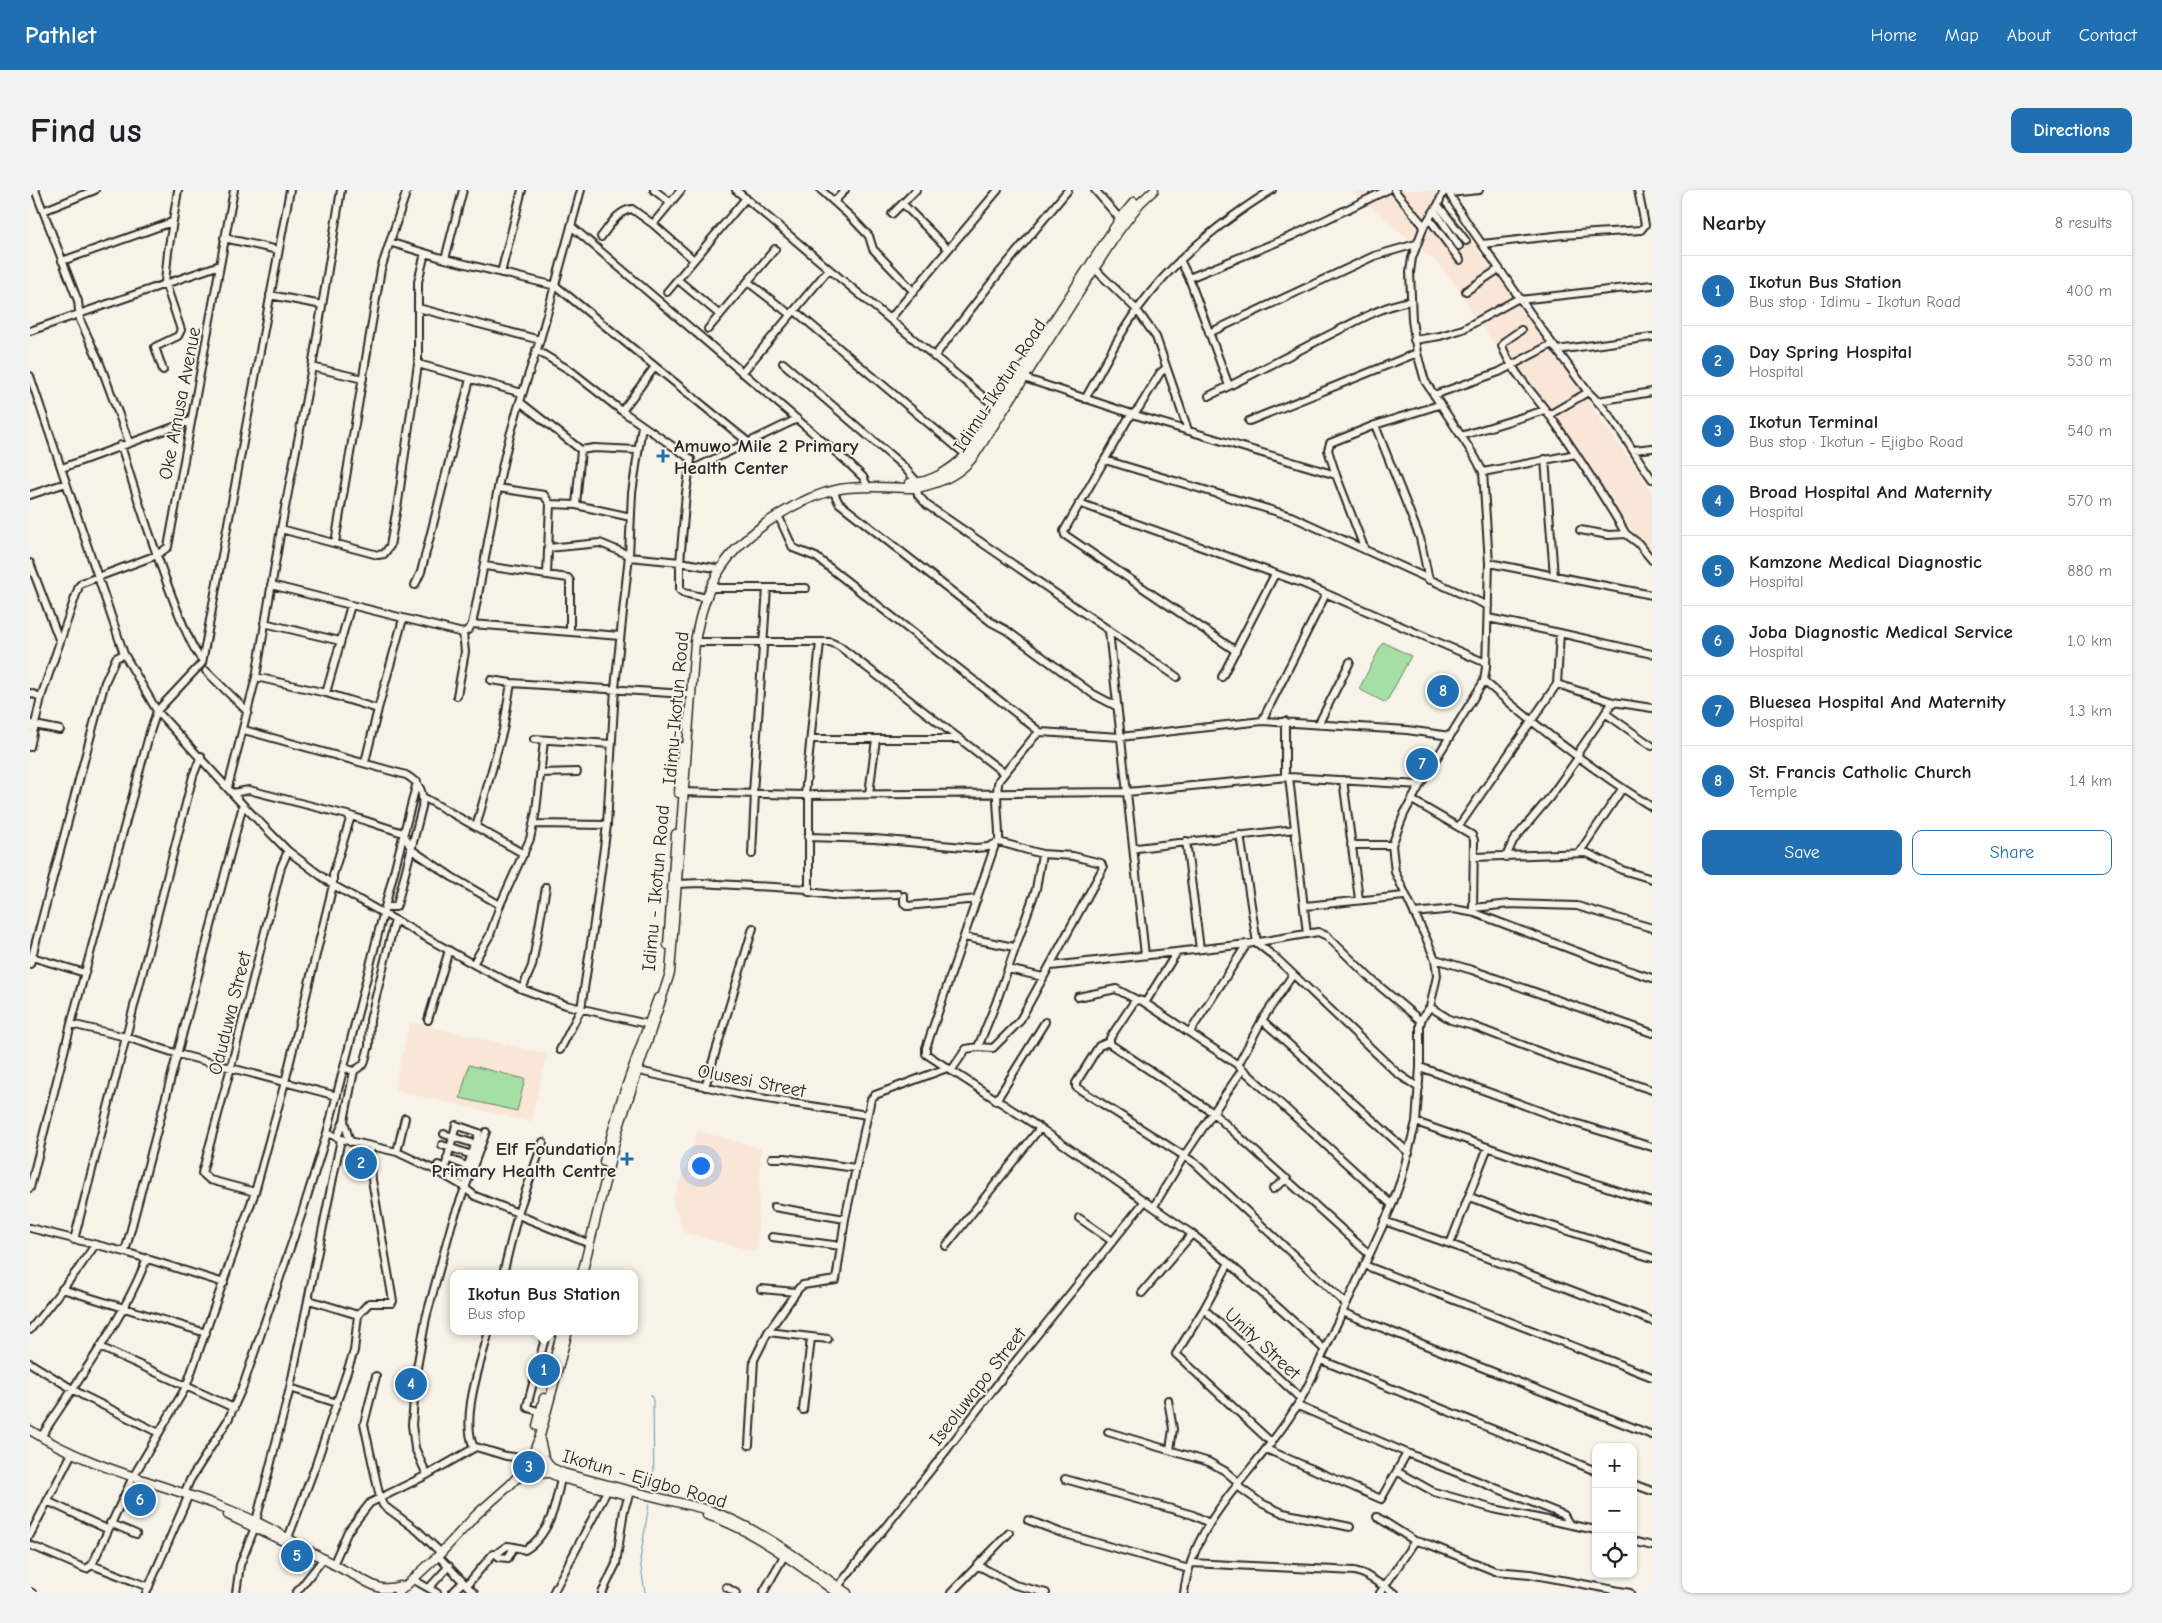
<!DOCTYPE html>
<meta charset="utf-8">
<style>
:root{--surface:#fff;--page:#f2f2f2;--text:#202124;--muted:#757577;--line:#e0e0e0;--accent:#1f6fb2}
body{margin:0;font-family:"Comic Neue",sans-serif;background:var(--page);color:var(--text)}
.controls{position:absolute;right:15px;bottom:15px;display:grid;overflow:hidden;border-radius:10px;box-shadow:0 1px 4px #0004}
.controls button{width:45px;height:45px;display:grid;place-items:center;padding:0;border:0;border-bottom:1px solid var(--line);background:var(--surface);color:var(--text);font:25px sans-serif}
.you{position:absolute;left:670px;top:975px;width:18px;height:18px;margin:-12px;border:4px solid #fff;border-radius:50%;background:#1a73e8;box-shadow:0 0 0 8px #1a73e833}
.badge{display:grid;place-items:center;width:32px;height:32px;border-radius:50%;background:var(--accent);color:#fff;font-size:16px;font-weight:700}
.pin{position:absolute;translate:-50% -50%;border:2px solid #fff;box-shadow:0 1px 5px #0006}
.popup{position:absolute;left:420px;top:1080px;width:188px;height:65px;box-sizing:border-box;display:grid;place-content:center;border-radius:10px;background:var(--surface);filter:drop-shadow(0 1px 4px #0005);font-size:16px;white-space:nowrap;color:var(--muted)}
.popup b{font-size:19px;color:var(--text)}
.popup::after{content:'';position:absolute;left:50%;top:100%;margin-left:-10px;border:10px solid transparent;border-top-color:var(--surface)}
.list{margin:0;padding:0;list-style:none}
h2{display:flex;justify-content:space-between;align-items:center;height:65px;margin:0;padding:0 20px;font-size:21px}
h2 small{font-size:16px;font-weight:400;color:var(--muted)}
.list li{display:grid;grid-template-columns:32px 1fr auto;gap:15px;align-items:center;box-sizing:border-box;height:70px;padding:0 20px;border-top:1px solid var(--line)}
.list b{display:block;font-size:19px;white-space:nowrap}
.list p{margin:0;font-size:16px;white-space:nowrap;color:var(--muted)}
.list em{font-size:16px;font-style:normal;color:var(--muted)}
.actions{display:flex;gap:10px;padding:15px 20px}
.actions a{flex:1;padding:11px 0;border:1px solid var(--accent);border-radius:10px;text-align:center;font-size:18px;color:var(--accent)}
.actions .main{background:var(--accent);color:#fff}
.icon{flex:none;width:28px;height:28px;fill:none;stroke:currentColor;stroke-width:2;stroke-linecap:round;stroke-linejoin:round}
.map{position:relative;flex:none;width:1622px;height:1403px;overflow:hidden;border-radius:10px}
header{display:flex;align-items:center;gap:30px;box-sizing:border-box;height:70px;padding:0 25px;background:var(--accent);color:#fff}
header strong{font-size:24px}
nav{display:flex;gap:28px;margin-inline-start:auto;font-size:18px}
.intro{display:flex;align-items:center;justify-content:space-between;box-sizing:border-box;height:120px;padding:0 30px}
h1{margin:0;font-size:35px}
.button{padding:12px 22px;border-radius:10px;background:var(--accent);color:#fff;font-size:18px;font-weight:700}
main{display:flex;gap:30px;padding:0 30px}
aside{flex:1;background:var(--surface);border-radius:10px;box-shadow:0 1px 4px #0004}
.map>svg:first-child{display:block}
</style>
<header>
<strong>Pathlet</strong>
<nav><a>Home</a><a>Map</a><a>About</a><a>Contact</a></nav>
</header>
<div class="intro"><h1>Find us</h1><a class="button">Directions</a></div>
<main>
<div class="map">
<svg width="1622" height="1403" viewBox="0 0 1622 1403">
<rect width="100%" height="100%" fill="#f7f3e8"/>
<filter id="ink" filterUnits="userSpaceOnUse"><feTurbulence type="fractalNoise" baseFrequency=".02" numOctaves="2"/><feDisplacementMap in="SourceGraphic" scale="10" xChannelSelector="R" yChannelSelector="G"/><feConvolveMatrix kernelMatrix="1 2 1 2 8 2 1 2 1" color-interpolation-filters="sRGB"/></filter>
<g filter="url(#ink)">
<path fill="#f9e6d7" d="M 1321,0 L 1404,0 L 1622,300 L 1622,367 L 1463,153 L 1453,136 L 1443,129 L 1436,110 L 1411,76 Z
M 380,832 L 517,864 L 501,932 L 364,900 Z
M 667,941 L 731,958 L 727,1062 L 652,1042 L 653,1039 L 643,1013 L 643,1008 L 658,971 Z"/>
<path fill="#a6dfa4" stroke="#688568" d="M 1353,452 L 1381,466 L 1356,513 L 1329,499 Z
M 439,875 L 495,889 L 487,921 L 430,908 Z"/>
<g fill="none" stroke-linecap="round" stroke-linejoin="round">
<path stroke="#6c95a7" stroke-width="1" d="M 621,1205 L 623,1210 L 624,1299
M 615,1403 L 610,1370 L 619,1314"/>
<defs>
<path id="minor" d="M 5,0 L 48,111 L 50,130 L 69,171 L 99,252
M 624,0 L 641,13
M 706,0 L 799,79 L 967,218
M 791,0 L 822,28 L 839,46 L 843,59 L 884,102
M 1065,0 L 1090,29
M 1364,0 L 1394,36
M 1413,1 L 1419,3 C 1433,29 1451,52 1468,77 C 1497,119 1527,161 1558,202 C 1585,227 1601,260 1622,289
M 1419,3 L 1449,0
M 805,11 L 815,0
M 873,14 L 918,59
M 1408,15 L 1436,51
M 13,21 L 65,0
M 1405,21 L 1429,56
M 862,24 L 886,0
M 1400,30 L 1430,70
M 623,34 L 651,0
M 541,36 L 816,271 L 833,287 L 836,293
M 571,47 C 580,36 587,21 602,19 L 623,34 L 664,70
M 194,48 L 248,60
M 362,53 L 415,69 L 526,96 L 718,252
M 1452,54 L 1533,45 L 1611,40 L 1615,35 L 1608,0
M 415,69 L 433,0
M 1150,70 L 1159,88 L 1199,196
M 32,71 L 142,32
M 1064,75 L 1069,83 L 1107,120 L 1126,147 L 1158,240
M 471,83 L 492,0
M 1159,88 L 1262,46 L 1357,0
M 648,90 L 690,125
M 718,92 L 761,125
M 1436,101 L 1469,79
M 637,102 L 716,8
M 240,105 L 292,115
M 1490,110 L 1622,95
M 388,118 L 388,92 L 395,63
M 765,121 L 936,265
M 860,129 L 968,0
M 678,139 L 745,59
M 1491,140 L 1475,151 L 1472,156 C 1482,182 1504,204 1520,226 C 1547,264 1572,304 1596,344 L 1579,345 L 1550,340
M 0,141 L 190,75
M 1179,143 L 1344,66 L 1386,54
M 1384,150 L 1410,146 L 1433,139 L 1489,108
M 506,160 L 541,181 L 592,221 L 661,269 L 656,303 L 650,372 L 650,400 L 654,403 L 672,407
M 1527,160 L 1622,147
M 904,167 L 965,88 L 1038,0
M 753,173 L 873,276 L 888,293
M 388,174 L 492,203
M 282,177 L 333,189
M 1136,178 L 1130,183 L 1109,218 L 1098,229 L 1034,341 L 1035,345 L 1206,461
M 133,180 L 125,157 L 148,146 L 151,140 L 135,92 L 138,62 L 148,0
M 712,183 L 799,79
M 0,186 L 94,464 L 127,521 L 213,615 L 258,661 L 303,695 L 443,774 L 492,799 L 536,815 L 617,834
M 994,188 L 1102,224 L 1306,285 L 1335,360
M 1404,205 L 1469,182 L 1522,154
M 1179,206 C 1218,187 1256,167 1295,147 C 1322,134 1351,116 1380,111
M 1055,209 C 1072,180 1087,147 1107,120 C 1143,70 1190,32 1242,0
M 1568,211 L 1622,202
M 490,212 L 551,260 L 546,315
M 592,221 L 624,178
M 1519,225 L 1558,202
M 1219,231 L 1387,163
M 1345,235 L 1390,348 L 1399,390
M 1431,246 L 1515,220
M 91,255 C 99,283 156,461 172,469
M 551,260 L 564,258 L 607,260
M 1604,260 L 1622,258
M 1515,269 L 1524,386
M 1075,270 L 1261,326 L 1458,416
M 32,278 L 160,231
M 661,280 L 767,229
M 1453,282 L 1546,264
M 1306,285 L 1298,260 L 1300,253 L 1345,235 L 1409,215
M 468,298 L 514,305 L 520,314 L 517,384
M 887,298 L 888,305 L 897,315 L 1147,487
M 803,301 L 809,313 L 961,432 L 976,440 L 1063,504 L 1086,516
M 0,305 L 36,293
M 1049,313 L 1274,394 L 1456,473
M 520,314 L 546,315 L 601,327
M 748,325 L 763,358 L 786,367 L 1010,542
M 251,339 L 348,365 L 354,364 L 360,356 L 368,312 L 388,174 L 388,118 L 510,150 L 551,0
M 1596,344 L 1608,353 L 1622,370
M 305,353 L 351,79 L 377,0
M 518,358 L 570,353 L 599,365
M 599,367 L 650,372 L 685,378
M 0,373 L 30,452
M 1459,373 L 1622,405
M 455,376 L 538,388 L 540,391 L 540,440
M 241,395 L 433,443 L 439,439 L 442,434 C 452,389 459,343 468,298 C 477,248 494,198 510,150
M 385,395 L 391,382 L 440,189
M 681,398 L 776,398
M 1458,428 L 1530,443 L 1622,464
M 234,433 L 310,451
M 442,434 L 590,446
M 1079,441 L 1115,765
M 665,452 L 800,452 L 809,456 L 974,583
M 176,481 L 218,522
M 226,487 L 296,503 L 348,519 L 373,429
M 1192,487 L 1245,384
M 461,490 L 481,493 L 656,504
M 1454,491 C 1507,537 1562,580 1622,617
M 1527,494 L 1583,512 L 1622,518
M 0,503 L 11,507
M 296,503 L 321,415
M 427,506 L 435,462 L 433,443
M 1575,523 L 1622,556
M 1232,531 L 1296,404
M 1289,533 L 1320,472
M 0,534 L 30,540
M 214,540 L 376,585 C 390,593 394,602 392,617 L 367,715 L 366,717 L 356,717
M 504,549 L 581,554
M 781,549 L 930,549
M 0,557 L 11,507 L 49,396 L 52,393 L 127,365 L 138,357 L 204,0
M 335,572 L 348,519
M 510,583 L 547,582
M 1255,587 L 1255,531
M 1259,587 L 1277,744
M 1313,590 L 1329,709
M 198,597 L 226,487 L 251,339 L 282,177 L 311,0
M 650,602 L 775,605 L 1097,602 L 1259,587 L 1390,595
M 203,603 L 219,600 L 321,626 L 373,643 L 382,660 L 422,687 L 470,715
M 723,603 L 737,398
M 839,604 L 846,549
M 775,605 L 790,452
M 779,605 L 779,702 L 811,706 L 868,704
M 393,607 L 494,664
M 1382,610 L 1442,645 L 1444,650 L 1443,718
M 504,634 L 577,635
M 1429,636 L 1527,494 L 1530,443
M 446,637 L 473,540 L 481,493
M 1210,645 L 1227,753 L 1247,769 L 1367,883 L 1389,898
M 778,647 L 845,649 L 945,658 L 958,657 L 969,652 C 970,633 964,606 969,590 L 1004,547 L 1010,542 L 1090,547 L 1232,531 L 1377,540 L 1420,546
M 1156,651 L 1170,759
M 965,655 L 896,858 L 896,864 L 1010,938 L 1162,1044 L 1199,1073 L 1295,1160
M 1321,655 L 1362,655
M 1107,658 L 1265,639
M 1549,663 L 1592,599
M 722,664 L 725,604
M 1444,667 L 1557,663 L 1592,680 L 1622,689
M 1476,667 L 1483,651 L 1520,607 L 1548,568 L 1549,561 L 1583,512
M 648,694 L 670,693 L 778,699
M 874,706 L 874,713 L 878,716 L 947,709
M 1275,716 L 1374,706
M 1384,723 L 1424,719 L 1445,723 L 1443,718 L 1480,714 L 1547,716 L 1622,738
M 1445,723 L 1577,773 L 1622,788
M 934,747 L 984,757
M 2,767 L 55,783
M 1405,769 L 1442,780 L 1622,843
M 0,774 L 75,492 L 86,468 L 94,464
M 443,774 L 460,745 L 470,715 L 500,649 L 506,621 L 514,551
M 1021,776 L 1217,754 L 1288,742 L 1297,746 L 1341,789 L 1391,831
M 978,779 L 1013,787
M 492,799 L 502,776 L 516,697
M 1048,807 L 1086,799 L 1107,810
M 1115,813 L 1147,762
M 1400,817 L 1421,830 L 1443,836 L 1531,870 L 1622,900
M 398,830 L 419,760
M 1232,830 L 1379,963
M 41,834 L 96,847 L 148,864 L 307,906
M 1160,842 L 1217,754
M 1079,852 L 1069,856 L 1046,893 L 1046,897 L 1165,973 L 1316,1114
M 948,857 L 966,813 L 1006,699 L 1012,664
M 530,860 L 551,819 L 564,733 L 577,635 L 585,498 L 599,365 L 602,303 L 612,236
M 1208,875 L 1232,830 L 1262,786
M 1390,877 L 1526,927 L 1622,957
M 605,880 L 712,905 L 837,925
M 324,881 L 334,874 L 339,856 L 340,830 L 365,730
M 921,881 L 936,859 L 948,857 L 963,858 L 989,832 L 1073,678 L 1071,673 L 1043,666 L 1012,664 L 969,652
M 675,897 L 723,738
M 966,911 L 1015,832
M 314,931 L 320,952
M 1386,932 L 1494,970 L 1622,1012
M 297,943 L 311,949 L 367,962 L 403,979 L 431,995 L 445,1006 L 488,1023 L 493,1027 L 555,1052
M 414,944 L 445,954
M 307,947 L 314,931 L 324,881 L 314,878
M 412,955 L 442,965
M 367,962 L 375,928
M 417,968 L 439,977
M 742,968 L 755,968 L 825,978
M 408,975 L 434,987 L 433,989
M 415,978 L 426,935 L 449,943 L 434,987
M 0,998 L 41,834 L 120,542 L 127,521 L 172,473 L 260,0
M 1243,999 L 1257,989
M 225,1002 L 180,990 L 172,983 L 201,877 L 251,677 L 258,661
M 1440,1007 L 1491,1026 L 1622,1068
M 1124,1016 L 1154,966 L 1212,880
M 744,1017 L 815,1029
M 1049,1028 L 1082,1051
M 1354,1031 L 1420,1054 L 1622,1131
M 0,1038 L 95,1062 L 194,1093
M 742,1047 L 811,1056
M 44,1050 L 163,586 L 171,566
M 1420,1054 L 1458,957
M 916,1056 L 1010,938
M 95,1062 L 213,615
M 1339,1064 L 1182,922 L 1080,854 L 1080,848 L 1104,812 L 1107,810 L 1112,811 L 1208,875 L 1362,1015
M 1199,1073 L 1174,1119 L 1146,1164 L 1242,1253
M 1334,1075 L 1622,1187
M 473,1084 L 488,1023 L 513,952
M 32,1099 L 176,1143
M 731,1099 L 766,1102
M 1112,1103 L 1162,1044
M 279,1110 L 328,1125
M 1174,1119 L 1271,1209
M 1312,1122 L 1622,1245
M 0,1140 L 49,1078 L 65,1055
M 738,1142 L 798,1149
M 70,1157 L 204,1218
M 1291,1170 L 1566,1281
M 0,1173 L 52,1205 L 129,1243
M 346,1186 L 334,1234 L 350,1308 L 353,1315 L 388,1341 L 407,1359
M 260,1198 L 307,1213
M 1138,1210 L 1143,1239 L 1140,1260
M 1268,1216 L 1377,1263 L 1534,1325 L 1539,1334
M 773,1220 L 781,1148
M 511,1222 L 498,1218 L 497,1216 L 517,1141
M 1078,1242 L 1179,1272 L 1195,1281 L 1208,1292
M 11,1247 C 48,1189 92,1133 117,1068
M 719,1255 L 724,1170 L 738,1142 L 769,1098 L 773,1095 L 806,1090 L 815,1029 L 841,909 L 845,905 L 917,878
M 444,1258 C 430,1227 451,1173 459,1141
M 1236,1259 L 1351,1309 L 1377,1263
M 1368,1282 L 1404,1302 L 1464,1319 L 1566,1340
M 397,1285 L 385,1258 L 382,1235 L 386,1183 L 396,1128 L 422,1033 L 456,942
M 103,1287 L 156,1197 L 225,1002 L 255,892 L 303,695 L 303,685 L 321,626
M 1035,1289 L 1163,1325 L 1179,1333
M 1603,1294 L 1622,1301
M 1206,1295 L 1231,1313 L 1253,1323 L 1320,1337
M 154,1304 L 160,1290 L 198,1230 L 213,1196 L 272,1023 L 297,943 L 387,592
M 17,1311 L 77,1339
M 1347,1327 L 1385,1351 L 1398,1354 L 1465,1381 L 1500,1384 L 1600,1403
M 998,1330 L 1032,1343 L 1159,1379
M 226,1331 L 260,1198 L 311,949
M 80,1333 L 106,1344
M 0,1345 L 40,1267
M 258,1348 L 285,1277 L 324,1161 L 328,1125 L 339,1113 L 362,1113 L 363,1111 L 342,990 L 340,957
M 1603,1351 L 1622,1356
M 0,1355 L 56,1379 L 62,1375 L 101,1291
M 466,1364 L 469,1367 L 478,1368 L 483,1359
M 408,1366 L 444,1403
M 1161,1373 L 1325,1381 L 1334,1384 L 1365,1403
M 62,1375 L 119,1397
M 303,1375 L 318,1341 L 340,1313 L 397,1285 L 446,1257 L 476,1266 L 492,1268
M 949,1376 L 985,1395 L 1016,1403
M 384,1390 L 407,1403
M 437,1395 L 463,1364 L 466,1364 L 477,1356 C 480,1356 491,1358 495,1360 C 520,1345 526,1314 531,1288
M 696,1397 L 706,1403
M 399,1398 L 419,1376
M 806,1399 L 916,1261 L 969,1192 L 1115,1011
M 0,1402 L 2,1403
M 116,1403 L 157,1309
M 206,1403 L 210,1375 L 225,1337
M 266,1403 L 290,1373
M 422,1403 L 433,1392
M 523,1403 L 577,1301
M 572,1403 L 586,1374 L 594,1320 L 599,1305
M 733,1403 L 754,1366
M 921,1403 L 979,1343
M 1154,1403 C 1163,1326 1229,1280 1266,1217 C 1281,1194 1291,1167 1303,1142 C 1323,1100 1343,1058 1362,1015 L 1371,990 L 1386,932 L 1390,877 L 1390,835 L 1392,828 L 1400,817 L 1407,786 L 1405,769 L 1396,748 L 1365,682 L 1362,655 L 1374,624 L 1390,595 L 1454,491 L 1456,477 L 1459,373 L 1453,282 L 1445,267 L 1395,191 L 1387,163 L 1382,130 L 1380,82 L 1382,68 L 1394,36 L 1408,15 L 1414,0
M 1350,1403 L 1385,1351"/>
<path id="major" d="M 880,293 C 901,293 922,279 936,265 L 1090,29 L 1104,12
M 649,603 L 652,557
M 638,755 L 646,644
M 574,972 L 591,911 L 628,808
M 552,1084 L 588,940 L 640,783 L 665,452 C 675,391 698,356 750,324 C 769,312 789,303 810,299 C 835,295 862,298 887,298 C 911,293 932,284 946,263 L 1088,42 L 1110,13 L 1124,0
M 518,1192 L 532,1141
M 507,1236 L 514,1208
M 0,1240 C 74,1288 164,1298 241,1339 C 269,1354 295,1371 324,1385 C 332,1389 342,1396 351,1398 C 358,1399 364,1398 370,1396
M 510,1250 L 514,1267 L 521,1278
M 492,1268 L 497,1267 L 533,1283 L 601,1301 L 679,1320 C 731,1339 773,1372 817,1403
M 497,1273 L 531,1288 L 593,1304
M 488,1288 L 498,1285 L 518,1283
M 198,1325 L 251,1350
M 677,1325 C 722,1339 769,1375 807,1403
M 368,1403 L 408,1366 L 447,1324 L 480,1295 L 499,1274 L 510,1246 L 538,1141"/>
</defs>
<use href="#minor" stroke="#2b2b2b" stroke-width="10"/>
<use href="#major" stroke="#2b2b2b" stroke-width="11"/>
<use href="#minor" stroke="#f7f3e8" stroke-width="6"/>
<use href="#major" stroke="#f7f3e8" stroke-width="8"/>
</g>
</g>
<g fill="#1f6fb2" stroke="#f7f3e8" stroke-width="2">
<path d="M630.5 258.5h5v5h5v5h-5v5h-5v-5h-5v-5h5z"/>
<path d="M594.5 961.5h5v5h5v5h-5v5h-5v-5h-5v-5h5z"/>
</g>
<g text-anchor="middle" stroke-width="4" stroke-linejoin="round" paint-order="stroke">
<g font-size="19" fill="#2b2b2b" stroke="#f7f3e8">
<text transform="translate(969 195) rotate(-57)" y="7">Idimu-Ikotun Road</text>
<text transform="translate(149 213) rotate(-79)" y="7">Oke Amusa Avenue</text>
<text transform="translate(645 518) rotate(-85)" y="7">Idimu-Ikotun Road</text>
<text transform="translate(625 698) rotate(-85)" y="7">Idimu - Ikotun Road</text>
<text transform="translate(199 823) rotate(-76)" y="7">Oduduwa Street</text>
<text transform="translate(722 890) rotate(11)" y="7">Olusesi Street</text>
<text transform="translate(1233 1153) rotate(43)" y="7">Unity Street</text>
<text transform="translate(947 1196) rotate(-52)" y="7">Iseoluwapo Street</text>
<text transform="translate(615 1288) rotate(16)" y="7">Ikotun - Ejigbo Road</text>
</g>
<g font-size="19" font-weight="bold" fill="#2b2b2b" stroke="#f7f3e8" text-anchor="start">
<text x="644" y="262">Amuwo Mile 2 Primary<tspan x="644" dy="22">Health Center</tspan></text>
<text x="586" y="965" text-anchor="end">Elf Foundation<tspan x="586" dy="22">Primary Health Centre</tspan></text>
</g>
</g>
</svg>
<div class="controls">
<button>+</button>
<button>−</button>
<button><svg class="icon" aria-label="locate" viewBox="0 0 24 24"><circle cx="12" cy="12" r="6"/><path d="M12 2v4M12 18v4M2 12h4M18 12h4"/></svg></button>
</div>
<div class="you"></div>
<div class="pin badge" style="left:514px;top:1180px">1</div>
<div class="popup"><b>Ikotun Bus Station</b>Bus stop</div>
<div class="pin badge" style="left:331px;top:973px">2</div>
<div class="pin badge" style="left:499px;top:1277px">3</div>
<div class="pin badge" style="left:381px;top:1194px">4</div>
<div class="pin badge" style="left:267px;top:1366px">5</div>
<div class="pin badge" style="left:110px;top:1310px">6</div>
<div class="pin badge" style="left:1392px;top:574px">7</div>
<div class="pin badge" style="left:1413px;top:501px">8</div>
</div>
<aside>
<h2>Nearby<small>8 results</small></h2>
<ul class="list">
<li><span class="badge">1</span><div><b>Ikotun Bus Station</b><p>Bus stop · Idimu - Ikotun Road</p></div><em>400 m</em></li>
<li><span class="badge">2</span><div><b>Day Spring Hospital</b><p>Hospital</p></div><em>530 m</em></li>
<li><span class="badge">3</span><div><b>Ikotun Terminal</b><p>Bus stop · Ikotun - Ejigbo Road</p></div><em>540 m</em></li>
<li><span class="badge">4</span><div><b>Broad Hospital And Maternity</b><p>Hospital</p></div><em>570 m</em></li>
<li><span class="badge">5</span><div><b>Kamzone Medical Diagnostic</b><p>Hospital</p></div><em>880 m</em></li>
<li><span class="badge">6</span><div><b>Joba Diagnostic Medical Service</b><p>Hospital</p></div><em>1.0 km</em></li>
<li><span class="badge">7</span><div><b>Bluesea Hospital And Maternity</b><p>Hospital</p></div><em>1.3 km</em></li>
<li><span class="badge">8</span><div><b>St. Francis Catholic Church</b><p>Temple</p></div><em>1.4 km</em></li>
</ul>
<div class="actions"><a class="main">Save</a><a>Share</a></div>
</aside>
</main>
